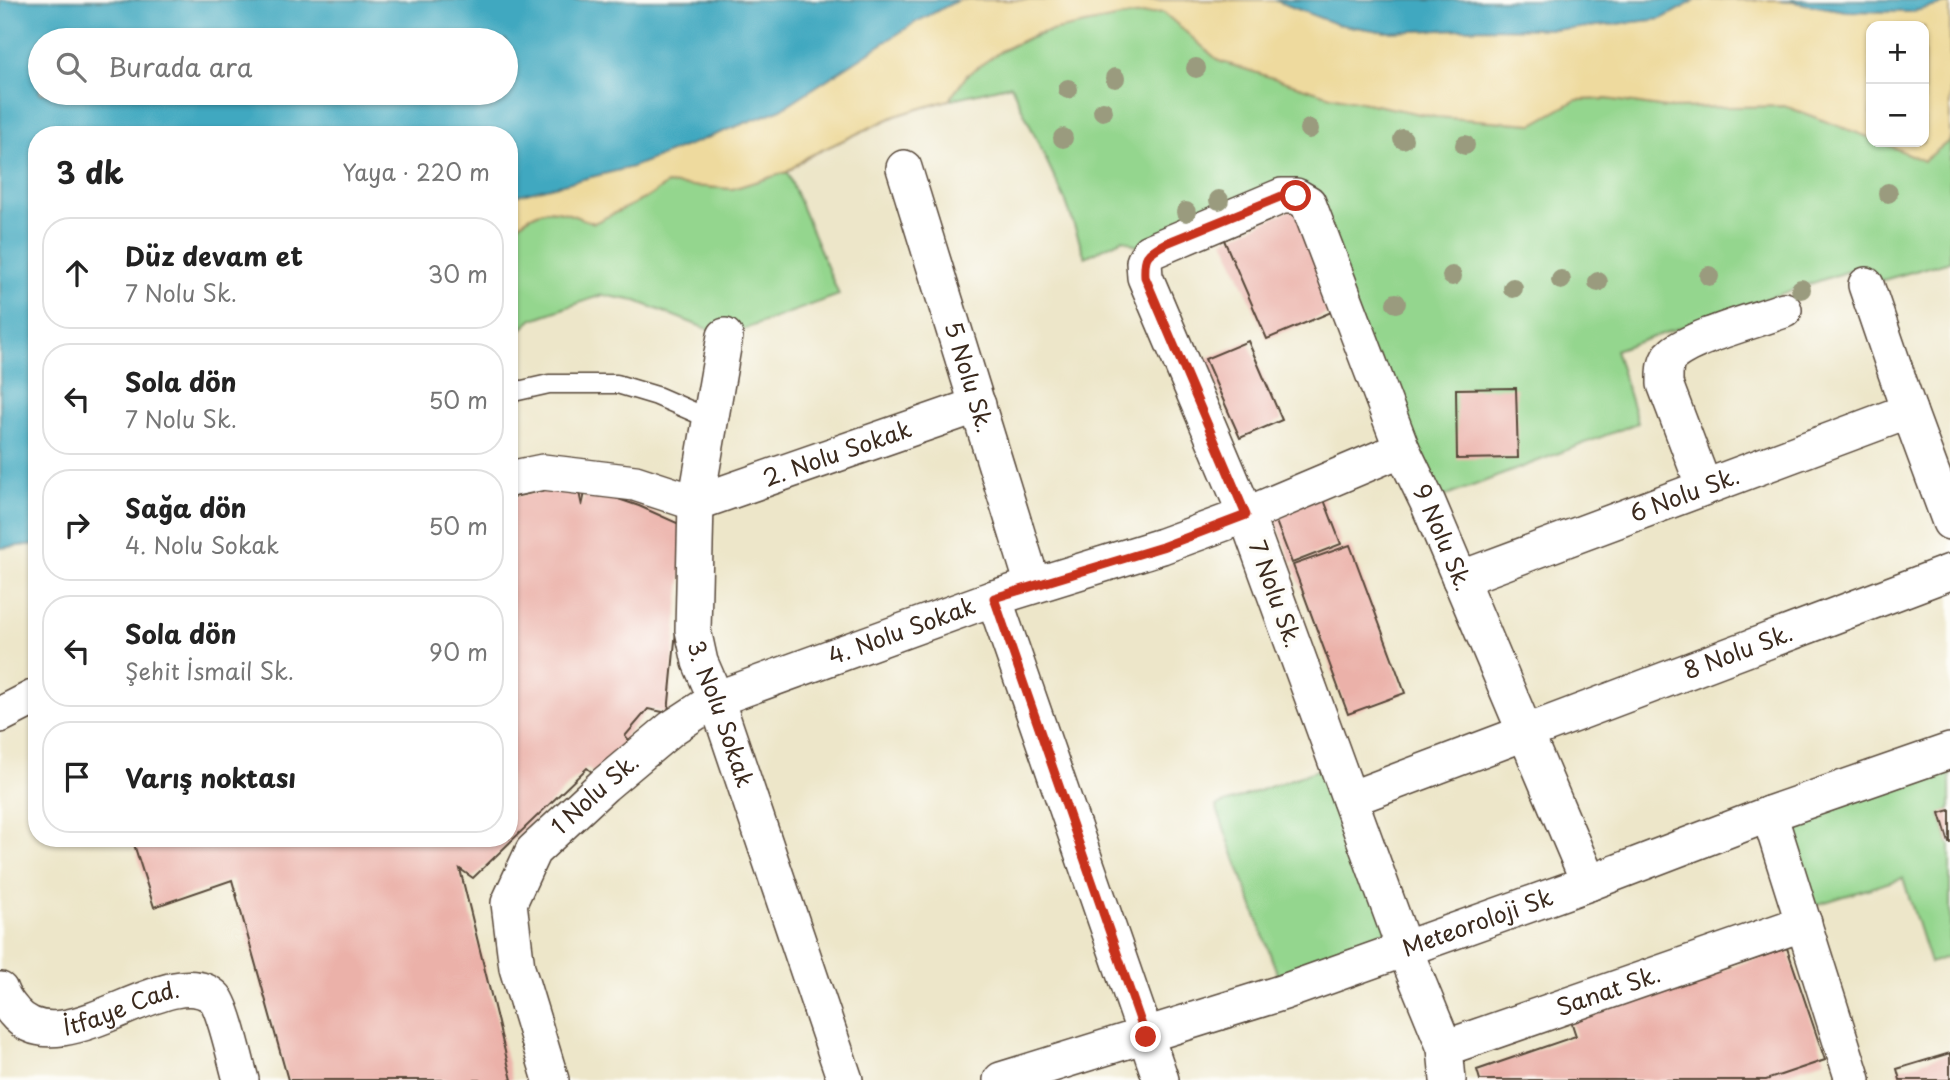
<!DOCTYPE html>
<html lang="tr">
<meta charset="utf-8">
<style>
:root{--surface:#fff;--page:#f2f2f2;--text:#222;--muted:#767676;--line:#e0e0e0}
body{margin:0;font-family:"Playpen Sans",sans-serif;background:var(--page);color:var(--text)}
.controls{position:absolute;right:21px;top:21px;display:grid;overflow:hidden;border-radius:14px;box-shadow:0 2px 5px #0004}
.controls button{width:63px;height:63px;display:grid;place-items:center;padding:0;border:0;border-bottom:2px solid var(--line);background:var(--surface);color:var(--text);font:35px sans-serif}
.stop{position:absolute;width:21px;height:21px;margin:-16px;border:5px solid #c8321e;border-radius:50%;background:#fff}
.stop.end{background:#c8321e;border-color:#fff;box-shadow:0 2px 7px #0008}
.list{margin:0;padding:0;list-style:none}
h2{display:flex;justify-content:space-between;align-items:center;height:91px;margin:0;padding:0 28px;font-size:30px}
h2 small{font-size:23px;font-weight:400;color:var(--muted)}
.list li{display:grid;grid-template-columns:46px 1fr auto;gap:21px;align-items:center;box-sizing:border-box;height:112px;margin:0 14px 14px;padding:0 14px;border:2px solid var(--line);border-radius:28px}
.list b{display:block;font-size:26px;white-space:nowrap}
.list p{margin:0;font-size:23px;white-space:nowrap;color:var(--muted)}
.list em{font-size:23px;font-style:normal;color:var(--muted)}
.icon{flex:none;width:38px;height:38px;fill:none;stroke:currentColor;stroke-width:2;stroke-linecap:round;stroke-linejoin:round}
.map{position:relative;flex:none;width:1950px;height:1080px;overflow:hidden}
.search{position:absolute;background:var(--surface);box-shadow:0 2px 5px #0004;left:28px;top:28px;width:490px;height:77px;display:flex;align-items:center;gap:18px;box-sizing:border-box;padding:0 24px;border-radius:38px;color:var(--muted);font-size:26px}
.panel{position:absolute;background:var(--surface);box-shadow:0 2px 5px #0004;left:28px;top:126px;width:490px;height:721px;border-radius:28px}
.map>svg:first-child{display:block}
</style>
<div class="map">
<svg width="1950" height="1080" viewBox="0 0 1950 1080">
<rect width="100%" height="100%" fill="#fdfcf7"/>
<filter id="ink" filterUnits="userSpaceOnUse"><feTurbulence type="fractalNoise" baseFrequency=".0143" numOctaves="2"/><feDisplacementMap in="SourceGraphic" scale="14" xChannelSelector="R" yChannelSelector="G"/><feConvolveMatrix kernelMatrix="1 2 1 2 8 2 1 2 1" color-interpolation-filters="sRGB"/></filter>
<filter id="wash" filterUnits="userSpaceOnUse"><feTurbulence type="fractalNoise" baseFrequency=".00686" numOctaves="4" result="noise"/><feDisplacementMap in="SourceGraphic" scale="28" xChannelSelector="R" yChannelSelector="G"/><feGaussianBlur stdDeviation="1.57" result="paint"/><feColorMatrix in="noise" values="0 0 0 0 0 0 0 0 0 0 0 0 0 0 0 0 0 1.4 0 .05"/><feComposite in="paint" operator="in"/></filter>
<g filter="url(#wash)">
<rect width="100%" height="100%" fill="#ede6c9"/>
<path fill="#94d68e" stroke="#688056" stroke-width="2" d="M 1164,12 L 1219,61 L 1331,96 L 1436,117 L 1533,124 L 1576,100 L 1607,99 L 1666,108 L 1785,106 L 1871,138 L 1871,142 C 1890,142 1907,152 1924,160 L 1950,140 L 1950,261 L 1866,285 L 1857,268 L 1615,350 L 1638,423 L 1428,503 L 1296,196 L 1149,252 L 1123,239 L 1085,257 L 1066,202 L 1011,85 L 949,100 C 955,91 961,81 969,74 C 1022,28 1096,19 1164,12 Z
M 787,172 L 839,295 L 725,336 L 636,301 L 602,295 L 533,319 L 509,340 L 509,232 C 545,202 553,208 594,223 L 648,197 L 667,184 L 732,189 Z
M 1950,751 L 1950,810 L 1940,814 L 1950,845 L 1950,956 L 1930,963 L 1903,878 L 1799,910 L 1769,814 Z
M 1337,763 L 1404,948 L 1284,992 L 1216,806 Z"/>
<path fill="#eeda9e" stroke="#94825e" stroke-width="2" d="M 958,0 L 1274,0 L 1336,24 L 1387,32 L 1485,28 L 1570,29 L 1661,19 L 1696,0 L 1781,0 L 1846,11 L 1909,12 L 1950,3 L 1950,140 L 1924,161 L 1881,142 L 1924,142 L 1924,26 L 1871,26 L 1871,138 L 1785,106 L 1666,108 L 1607,99 L 1576,100 L 1533,124 L 1436,117 L 1331,96 L 1219,61 L 1163,12 L 1125,16 L 1036,34 L 1002,50 L 967,75 L 949,100 L 895,116 L 807,157 L 787,172 L 732,189 L 667,184 L 648,197 L 594,223 C 552,208 546,201 509,232 L 509,197 L 632,167 L 781,109 L 916,22 Z"/>
<path fill="#40a8c0" stroke="#3e696f" stroke-width="2" fill-rule="evenodd" d="M 0,0 L 958,0 L 916,22 L 781,109 L 632,167 L 509,197 L 509,135 L 37,135 L 37,544 L 0,548 ZM 506,40 L 506,93 L 40,93 L 40,40 Z
M 1274,0 L 1696,0 L 1661,19 L 1570,29 L 1485,28 L 1387,32 L 1336,24 Z
M 1781,0 L 1950,0 L 1950,3 L 1910,12 L 1846,11 Z"/>
<g id="blocks">
<path fill="#ebb1a9" d="M 1299,206 L 1341,308 L 1267,339 L 1224,240 Z
M 1248,341 L 1282,420 L 1240,438 L 1205,359 Z
M 1516,388 L 1518,458 L 1457,459 L 1456,389 Z
M 577,483 L 582,506 L 586,488 L 639,506 L 686,527 L 668,713 L 648,709 L 625,736 L 634,748 L 598,777 L 587,768 L 473,878 L 460,869 L 512,1080 L 288,1080 L 232,880 L 154,907 L 132,838 L 509,838 L 509,498 Z
M 1321,492 L 1341,544 L 1292,563 L 1272,511 Z
M 1350,545 L 1405,693 L 1348,714 L 1293,565 Z
M 1950,810 L 1950,843 L 1949,843 L 1940,813 Z
M 1787,948 L 1825,1060 L 1766,1080 L 1480,1080 L 1477,1070 L 1576,1036 L 1571,1021 Z
M 1950,1053 L 1950,1080 L 1900,1080 L 1897,1069 Z"/>
</g>
</g>
<g filter="url(#ink)">
<use href="#blocks" fill-opacity="0" stroke="#564638" stroke-width="2"/>
<g fill="none" stroke-linecap="round" stroke-linejoin="round">
<defs>
<path id="lane" d="M 509,393 L 549,384 L 617,384 L 657,396 L 710,419"/>
<g id="street">
<path id="s1" d="M 904,168 L 1033,585"/>
<path d="M 1866,285 L 1909,411 L 1950,522"/>
<path id="s2" d="M 725,336 L 696,503 L 693,630 L 700,662 L 716,699 L 845,1080"/>
<path id="s3" d="M 509,479 L 543,472 L 635,483 L 696,503 L 978,405"/>
<path d="M 1704,487 L 1665,384 C 1665,373 1664,361 1673,354 C 1693,337 1757,320 1784,310"/>
<path id="s4" d="M 1460,579 L 1909,411"/>
<path d="M 994,598 L 1161,1080"/>
<path d="M 0,715 L 37,696"/>
<path id="s5" d="M 1350,799 L 1950,572"/>
<path d="M 1769,814 L 1853,1080"/>
<path id="s6" d="M 0,990 C 3,999 8,1005 14,1012 C 61,1070 171,956 215,998 C 223,1005 237,1066 241,1080"/>
<path id="s7" d="M 1445,1048 L 1804,923"/>
<path id="s8" d="M 551,1080 L 517,968 L 509,903 L 533,851 L 604,785 L 672,728 L 716,699 L 994,598 L 1162,546 L 1246,515 L 1402,449"/>
<path id="s9" d="M 1001,1080 L 1284,992 L 1589,883 L 1769,814 L 1950,751"/>
<path id="s10" d="M 1448,1080 L 1445,1048 L 1404,948 L 1246,515 L 1145,277 L 1144,262 L 1149,252 L 1282,196 L 1296,196 L 1308,203 L 1402,449 L 1428,503 L 1589,883"/>
</g>
</defs>
<use href="#lane" stroke="#564638" stroke-width="21"/>
<use href="#street" stroke="#564638" stroke-width="38"/>
<use href="#lane" stroke="#fff" stroke-width="18"/>
<use href="#street" stroke="#fff" stroke-width="35"/>
</g>
<g fill="#9a9b7e">
<circle cx="1196" cy="68" r="10"/>
<circle cx="1115" cy="78" r="10"/>
<circle cx="1068" cy="89" r="10"/>
<circle cx="1103" cy="111" r="10"/>
<circle cx="1309" cy="129" r="10"/>
<circle cx="1063" cy="138" r="10"/>
<circle cx="1403" cy="139" r="10"/>
<circle cx="1465" cy="145" r="10"/>
<circle cx="1888" cy="193" r="10"/>
<circle cx="1219" cy="200" r="10"/>
<circle cx="1186" cy="212" r="10"/>
<circle cx="1452" cy="276" r="10"/>
<circle cx="1709" cy="276" r="10"/>
<circle cx="1561" cy="280" r="10"/>
<circle cx="1598" cy="282" r="10"/>
<circle cx="1513" cy="288" r="10"/>
<circle cx="1801" cy="289" r="10"/>
<circle cx="1396" cy="303" r="10"/>
</g>
</g>
<g fill="none" stroke-linecap="round" stroke-linejoin="round" filter="url(#ink)">
<path stroke="#c8321e" stroke-width="9" d="M 1146,1037 L 994,598 L 1162,547 L 1246,515 L 1145,277 C 1144,256 1146,254 1164,244 L 1282,196 L 1296,196"/>
</g>
<g text-anchor="middle" stroke-width="7" stroke-linejoin="round" paint-order="stroke">
<g font-size="23" fill="#3b2a1e" stroke="#fdfcf7">
<text dy="8" stroke="none"><textPath href="#s1" startOffset="219">5 Nolu Sk.</textPath></text>
<text dy="8" stroke="none"><textPath href="#s3" startOffset="341">2. Nolu Sokak</textPath></text>
<text dy="8" stroke="none"><textPath href="#s4" startOffset="240">6 Nolu Sk.</textPath></text>
<text dy="8" stroke="none"><textPath href="#s10" startOffset="1419">9 Nolu Sk.</textPath></text>
<text transform="translate(1275 594) rotate(70)" y="8">7 Nolu Sk.</text>
<text dy="8" stroke="none"><textPath href="#s8" startOffset="676">4. Nolu Sokak</textPath></text>
<text dy="8" stroke="none"><textPath href="#s5" startOffset="415">8 Nolu Sk.</textPath></text>
<text dy="8" stroke="none"><textPath href="#s2" startOffset="385">3. Nolu Sokak</textPath></text>
<text dy="8" stroke="none"><textPath href="#s8" startOffset="324">1 Nolu Sk.</textPath></text>
<text dy="8" stroke="none"><textPath href="#s9" startOffset="502">Meteoroloji Sk</textPath></text>
<text dy="8" stroke="none"><textPath href="#s7" startOffset="173">Sanat Sk.</textPath></text>
<text dy="8" stroke="none"><textPath href="#s6" startOffset="142">İtfaye Cad.</textPath></text>
</g>
</g>
</svg>
<div class="controls">
<button>+</button>
<button>−</button>
</div>
<div class="stop" style="left:1296px;top:196px"></div>
<div class="stop end" style="left:1146px;top:1037px"></div>
<div class="search"><svg class="icon" aria-label="search" viewBox="0 0 24 24"><circle cx="10" cy="10" r="6"/><path d="M15 15l6 6"/></svg>Burada ara</div>
<section class="panel">
<h2>3 dk<small>Yaya · 220 m</small></h2>
<ul class="list">
<li><svg class="icon" aria-label="ahead" viewBox="0 0 24 24"><path d="M12 20V5M6 11l6-6 6 6"/></svg><div><b>Düz devam et</b><p>7 Nolu Sk.</p></div><em>30 m</em></li>
<li><svg class="icon" aria-label="left" viewBox="0 0 24 24"><path d="M17 20v-9H6M10 6l-5 5 5 5"/></svg><div><b>Sola dön</b><p>7 Nolu Sk.</p></div><em>50 m</em></li>
<li><svg class="icon" aria-label="right" viewBox="0 0 24 24"><path d="M7 20v-9h11M14 6l5 5-5 5"/></svg><div><b>Sağa dön</b><p>4. Nolu Sokak</p></div><em>50 m</em></li>
<li><svg class="icon" aria-label="left" viewBox="0 0 24 24"><path d="M17 20v-9H6M10 6l-5 5 5 5"/></svg><div><b>Sola dön</b><p>Şehit İsmail Sk.</p></div><em>90 m</em></li>
<li><svg class="icon" aria-label="arrive" viewBox="0 0 24 24"><path d="M6 21V4h12l-3 4 3 4H6"/></svg><div><b>Varış noktası</b></div></li>
</ul>
</section>
</div>
